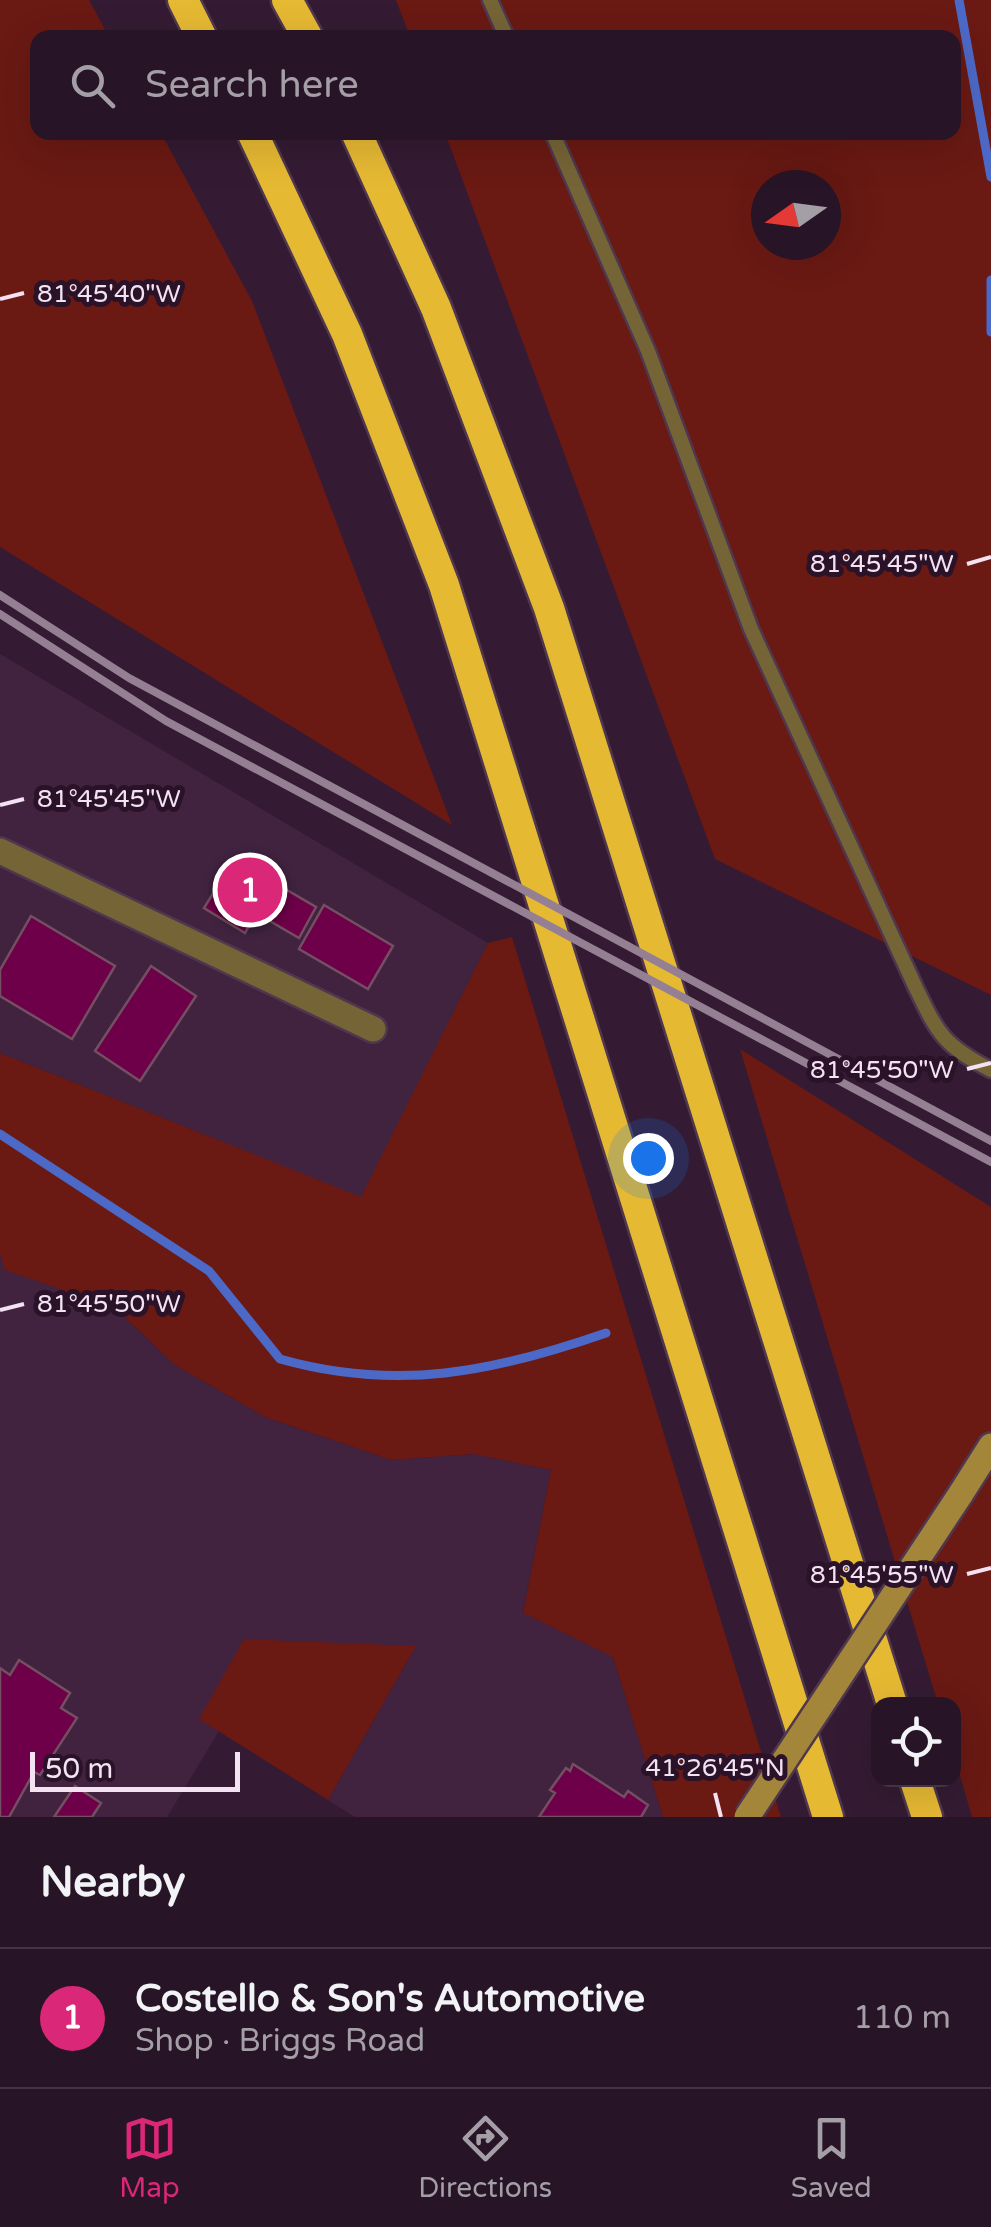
<!DOCTYPE html>
<meta charset="utf-8">
<style>
:root{--surface:#271426;--page:#332132;--text:#f1f3f6;--muted:#a49ea7;--line:#433343;--accent:#db2777}
body{margin:0;font-family:"Varela Round",sans-serif;background:var(--page);color:var(--text)}
.controls{position:absolute;right:30px;bottom:30px;display:grid;overflow:hidden;border-radius:20px;box-shadow:0 10px 40px #0002}
.controls button{width:90px;height:90px;display:grid;place-items:center;padding:0;border:0;border-bottom:2px solid var(--line);background:var(--surface);color:var(--text);font:50px sans-serif}
.compass{position:absolute;left:751px;top:170px;width:90px;height:90px;border-radius:50%;background:var(--surface);box-shadow:0 10px 40px #0002;rotate:256deg}
.scale{position:absolute;left:30px;bottom:25px;width:210px;box-sizing:border-box;padding-left:10px;border:5px solid #f3e2f1;border-top:0;font-size:28px;line-height:35px;white-space:nowrap;color:#f3e2f1;-webkit-text-stroke:8px #2a1229;paint-order:stroke}
.you{position:absolute;left:648px;top:1158px;width:35px;height:35px;margin:-25px;border:8px solid #fff;border-radius:50%;background:#1a73e8;box-shadow:0 0 0 15px #1a73e833}
.badge{display:grid;place-items:center;width:65px;height:65px;border-radius:50%;background:var(--accent);color:#fff;font-size:32px;font-weight:700}
.pin{position:absolute;translate:-50% -50%;border:5px solid #fff;box-shadow:0 2px 10px #0006}
.list{margin:0;padding:0;list-style:none}
h2{display:flex;justify-content:space-between;align-items:center;height:130px;margin:0;padding:0 40px;font-size:42px}
h2 small{font-size:32px;font-weight:400;color:var(--muted)}
.list li{display:grid;grid-template-columns:65px 1fr auto;gap:30px;align-items:center;box-sizing:border-box;height:140px;padding:0 40px;border-top:2px solid var(--line)}
.list b{display:block;font-size:38px;white-space:nowrap}
.list p{margin:0;font-size:32px;white-space:nowrap;color:var(--muted)}
.list em{font-size:32px;font-style:normal;color:var(--muted)}
.icon{flex:none;width:55px;height:55px;fill:none;stroke:currentColor;stroke-width:2;stroke-linecap:round;stroke-linejoin:round}
.map{position:relative;flex:none;width:991px;height:1817px;overflow:hidden}
.search{position:absolute;background:var(--surface);box-shadow:0 10px 40px #0002;left:30px;right:30px;top:30px;height:110px;display:flex;align-items:center;gap:25px;box-sizing:border-box;padding:0 35px;border-radius:20px;color:var(--muted);font-size:38px}
.sheet{height:270px;background:var(--surface)}
nav{display:flex;justify-content:space-around;align-items:center;box-sizing:border-box;height:140px;border-top:2px solid var(--line);background:var(--surface);font-size:28px;color:var(--muted)}
nav a{display:grid;justify-items:center;gap:5px}
nav .on{color:var(--accent)}
.map>svg:first-child{display:block}
</style>
<div class="map">
<svg width="991" height="1817" viewBox="0 0 991 1817">
<rect width="100%" height="100%" fill="#341b33"/>
<path fill="#412340" d="M 0,654 L 488,943 L 362,1198 L 0,1053 Z
M 0,1254 L 6,1270 L 115,1308 L 175,1365 L 265,1417 L 391,1460 L 473,1454 L 551,1470 L 523,1612 L 613,1657 L 663,1817 L 355,1817 L 328,1800 L 416,1646 L 200,1718 L 219,1731 L 167,1817 L 0,1817 Z"/>
<path fill="#6a1913" fill-rule="evenodd" d="M 0,0 L 89,0 L 109,37 L 38,38 L 38,132 L 161,133 L 252,301 L 452,825 L 0,547 Z
M 396,0 L 991,0 L 991,995 L 715,859 L 445,133 L 954,132 L 954,38 L 410,37 ZM 766,185 L 826,185 L 826,245 L 766,245 Z
M 512,937 L 781,1817 L 663,1817 L 613,1657 L 523,1613 L 551,1470 L 473,1454 L 391,1460 L 265,1417 L 175,1365 L 115,1308 L 5,1270 L 0,1254 L 0,1053 L 361,1197 L 488,943 Z
M 740,1049 L 991,1207 L 991,1817 L 972,1817 L 954,1755 L 954,1704 L 938,1704 Z
M 244,1639 L 416,1646 L 328,1800 L 199,1719 Z"/>
<g fill="none" stroke-linecap="round" stroke-linejoin="round">
<path stroke="#4d69c7" stroke-width="9" d="M 959,0 L 991,177
M 991,280 L 991,332
M 0,1134 L 209,1271 L 280,1359 C 397,1392 494,1372 606,1333"/>
</g>
<path fill="#6d0048" stroke="#734f61" stroke-width="2.5" d="M 234,859 L 316,907 L 299,938 L 256,913 L 245,933 L 204,908 Z
M 324,905 L 393,946 L 368,989 L 299,949 Z
M 31,916 L 115,966 L 72,1039 L 0,996 L 0,970 Z
M 151,966 L 196,996 L 140,1081 L 95,1051 Z
M 19,1660 L 70,1693 L 61,1708 L 77,1718 L 40,1775 L 34,1772 L 9,1817 L 0,1817 L 0,1668 L 10,1675 Z
M 573,1764 L 624,1797 L 628,1791 L 648,1805 L 641,1817 L 539,1817 L 555,1793 L 550,1790 L 566,1768 L 570,1771 Z
M 75,1786 L 101,1803 L 92,1817 L 54,1817 Z"/>
<g fill="none" stroke-linecap="round" stroke-linejoin="round">
<defs>
<path id="lane" d="M 490,0 L 507,38
M 552,132 L 648,351 L 751,629 L 915,986 C 938,1034 943,1045 991,1070"/>
<path id="street" d="M 0,851 L 373,1029"/>
<path id="secondary" d="M 960,1495 L 991,1446"/>
<path id="highway" d="M 183,0 L 202,38
M 287,0 L 308,38
M 252,132 L 347,334 L 444,585 L 828,1817
M 356,132 L 436,308 L 549,608 L 892,1704
M 915,1780 L 927,1817"/>
</defs>
<use href="#lane" stroke="#4f374e" stroke-width="19"/>
<use href="#street" stroke="#4f374e" stroke-width="30"/>
<use href="#secondary" stroke="#4f374e" stroke-width="30"/>
<use href="#highway" stroke="#4f374e" stroke-width="35"/>
<use href="#lane" stroke="#756436" stroke-width="14"/>
<use href="#street" stroke="#756436" stroke-width="25"/>
<use href="#secondary" stroke="#a38639" stroke-width="25"/>
<use href="#highway" stroke="#e6b933" stroke-width="30"/>
<path stroke="#947f93" stroke-width="8" d="M 0,595 L 129,678 L 991,1141
M 0,614 L 166,721 L 991,1162"/>
<defs>
<path id="secondary-bridge" d="M 747,1817 L 960,1495"/>
</defs>
<use href="#secondary-bridge" stroke="#4f374e" stroke-width="30" stroke-linecap="butt"/>
<use href="#secondary-bridge" stroke="#a38639" stroke-width="25"/>
</g>
<path fill="none" stroke="#f3e2f1" stroke-width="4" d="M 0,299 L 24,293M 967,564 L 991,557M 0,805 L 24,799M 967,1069 L 991,1063M 0,1310 L 24,1304M 967,1574 L 991,1568M 715,1793 L 721,1817"/>
<g font-size="25" text-anchor="middle" fill="#f3e2f1" stroke="#2a1229" stroke-width="10" stroke-linejoin="round" paint-order="stroke">
<text x="109" y="302">81°45'40"W</text>
<text x="882" y="572">81°45'45"W</text>
<text x="109" y="807">81°45'45"W</text>
<text x="882" y="1078">81°45'50"W</text>
<text x="109" y="1312">81°45'50"W</text>
<text x="882" y="1583">81°45'55"W</text>
<text x="715" y="1776">41°26'45"N</text>
</g>
</svg>
<div class="controls">
<button><svg class="icon" aria-label="locate" viewBox="0 0 24 24"><circle cx="12" cy="12" r="6"/><path d="M12 2v4M12 18v4M2 12h4M18 12h4"/></svg></button>
</div>
<svg class="compass" viewBox="-18 -18 36 36"><path d="M0-13l5 13h-10z" fill="#e53935"/><path d="M0 13l5-13h-10z" fill="#a49ea7"/></svg>
<div class="scale">50 m</div>
<div class="you"></div>
<div class="pin badge" style="left:250px;top:890px">1</div>
<div class="search"><svg class="icon" aria-label="search" viewBox="0 0 24 24"><circle cx="10" cy="10" r="6"/><path d="M15 15l6 6"/></svg>Search here</div>
</div>
<section class="sheet">
<h2>Nearby<small></small></h2>
<ul class="list">
<li><span class="badge">1</span><div><b>Costello &amp; Son's Automotive</b><p>Shop · Briggs Road</p></div><em>110 m</em></li>
</ul>
</section>
<nav>
<a class="on"><svg class="icon" aria-label="map" viewBox="0 0 24 24"><path d="M3 6l6-2 6 2 6-2v14l-6 2-6-2-6 2zM9 4v14M15 6v14"/></svg>Map</a>
<a><svg class="icon" aria-label="directions" viewBox="0 0 24 24"><path d="M12 3l9 9-9 9-9-9zM9 14v-3h6M13 9l2 2-2 2"/></svg>Directions</a>
<a><svg class="icon" aria-label="saved" viewBox="0 0 24 24"><path d="M7 4h10v16l-5-4-5 4z"/></svg>Saved</a>
</nav>
